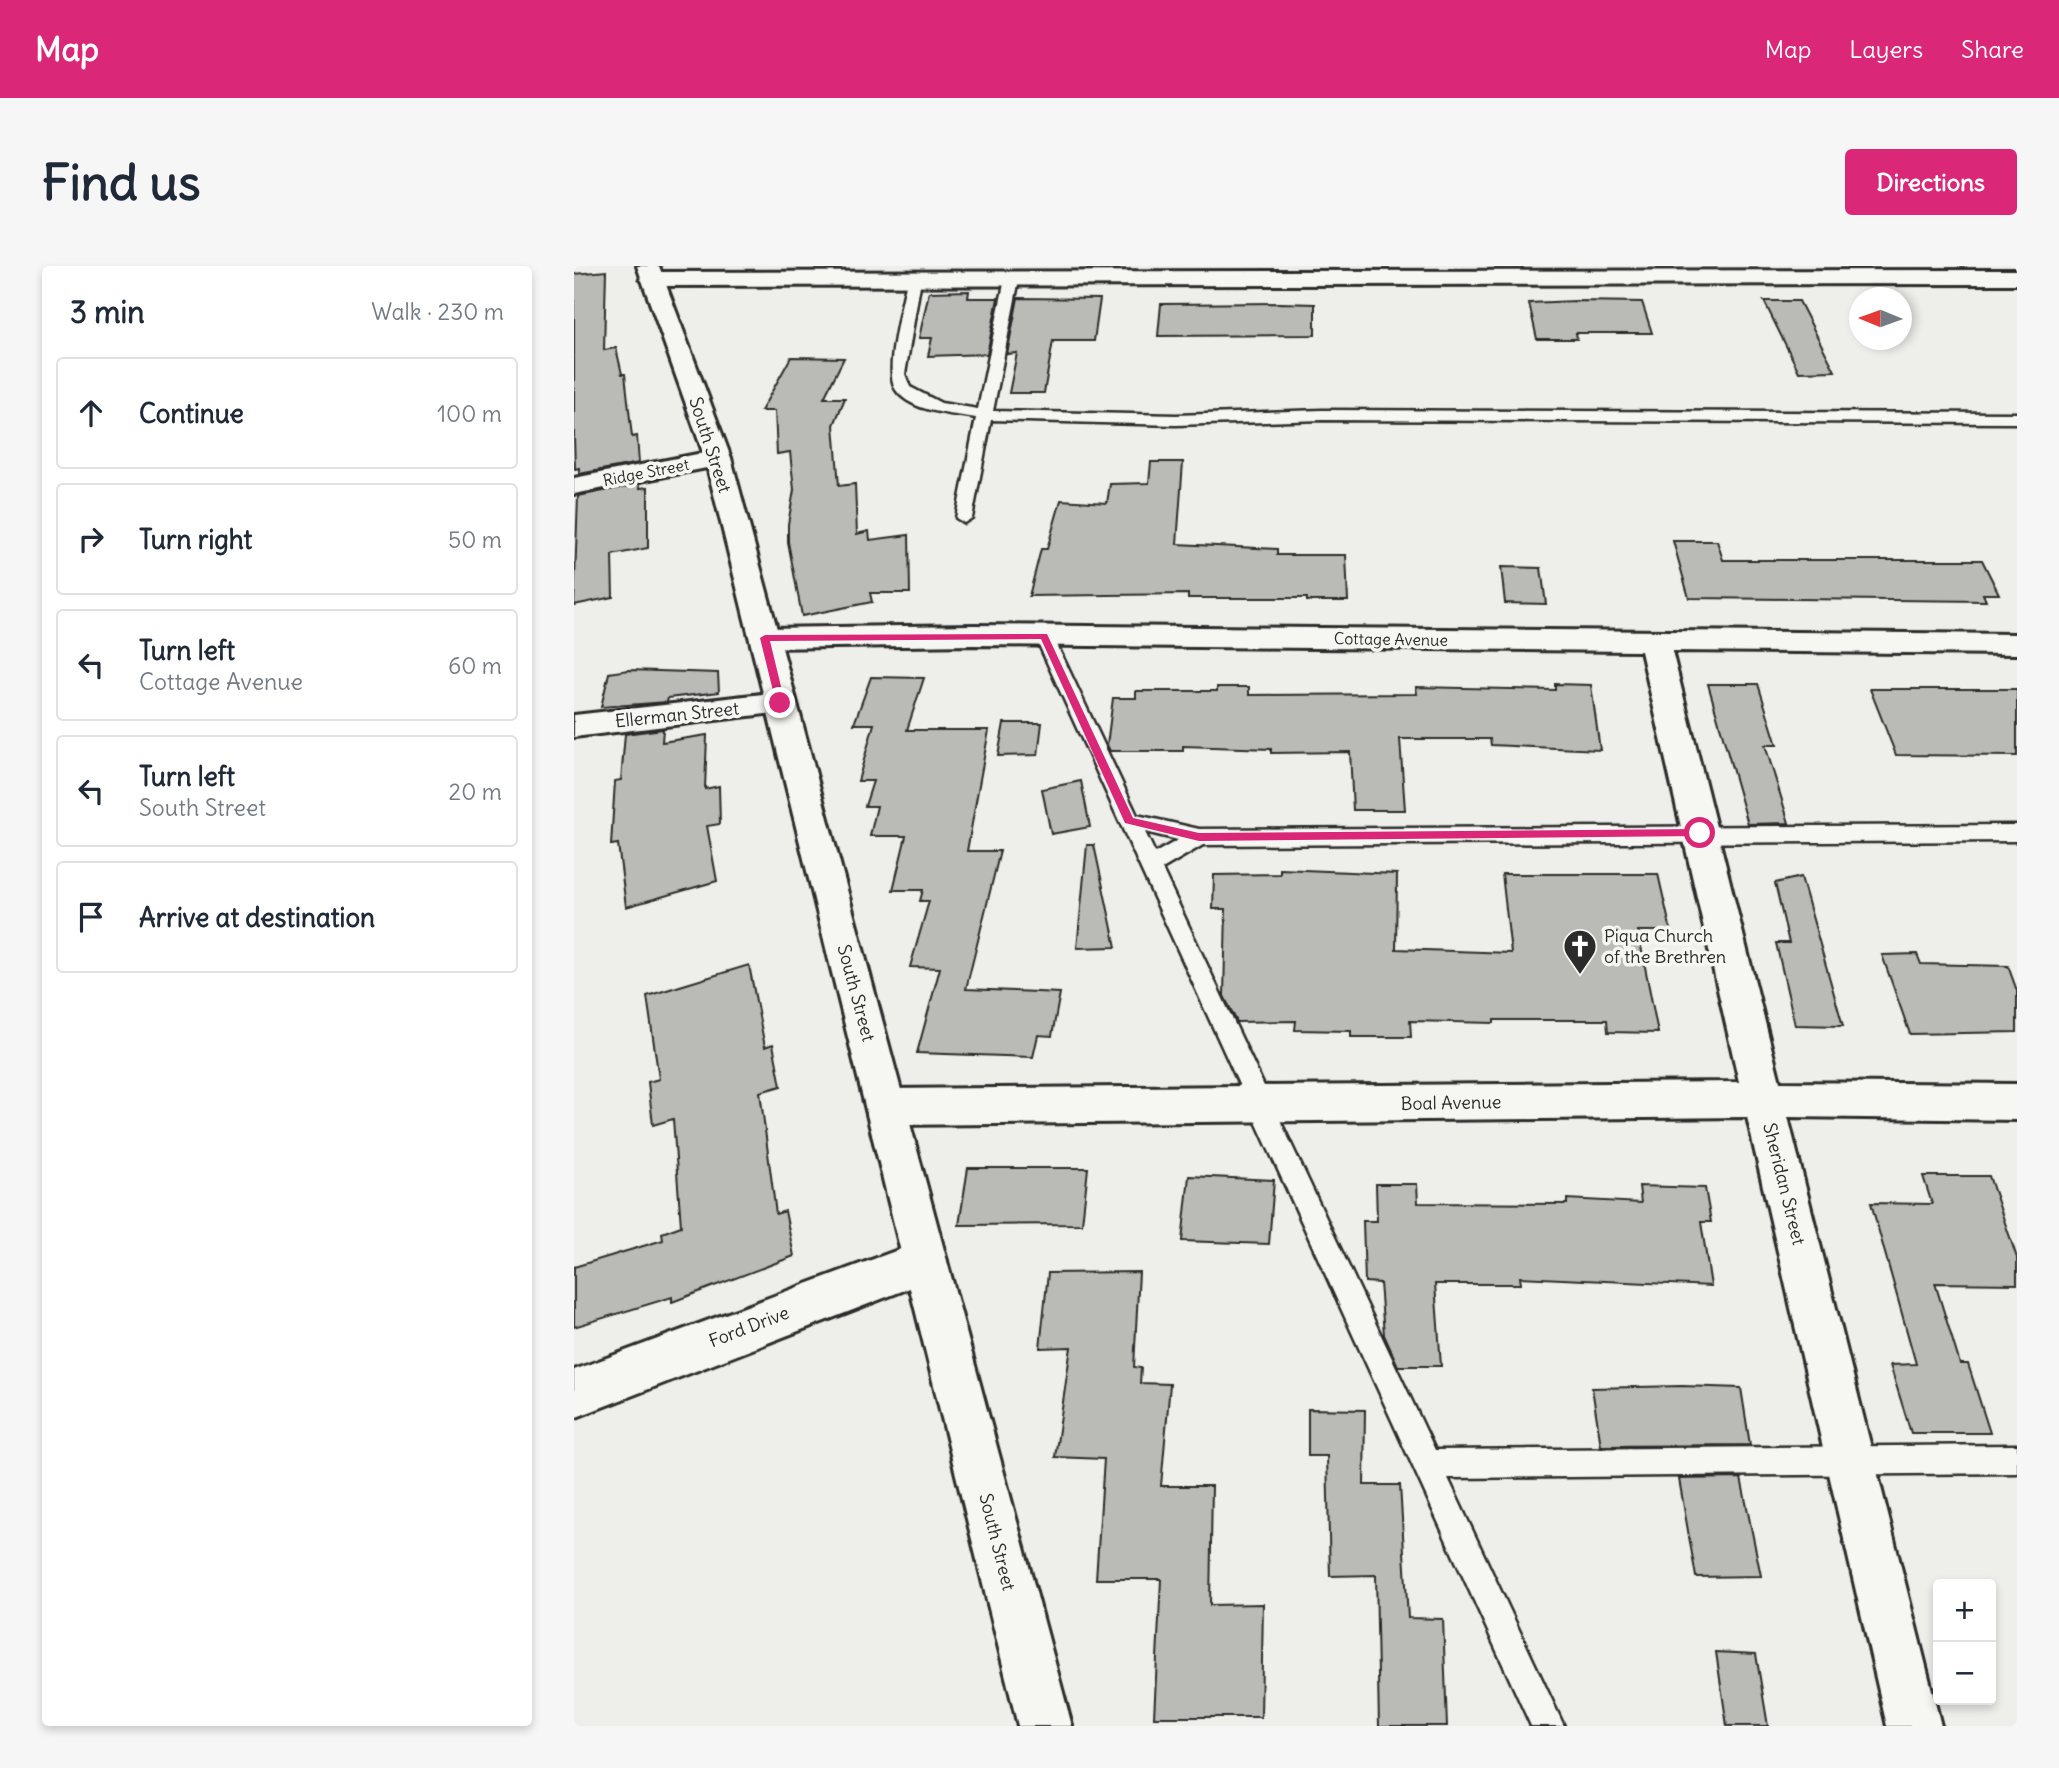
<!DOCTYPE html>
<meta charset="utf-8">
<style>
:root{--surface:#fff;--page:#f6f6f7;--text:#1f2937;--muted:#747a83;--line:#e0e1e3;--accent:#db2777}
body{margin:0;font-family:Delius,sans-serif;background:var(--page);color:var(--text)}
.controls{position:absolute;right:21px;bottom:21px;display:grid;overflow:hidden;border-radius:7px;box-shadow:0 4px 10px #0003}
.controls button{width:63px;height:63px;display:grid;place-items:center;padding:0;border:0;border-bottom:2px solid var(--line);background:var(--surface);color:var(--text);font:35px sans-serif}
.compass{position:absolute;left:1275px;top:21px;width:63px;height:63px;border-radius:50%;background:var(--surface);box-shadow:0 4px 10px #0003;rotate:271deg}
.stop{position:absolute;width:21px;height:21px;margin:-16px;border:5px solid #db2777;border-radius:50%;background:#fff}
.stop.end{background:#db2777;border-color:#fff;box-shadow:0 2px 7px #0008}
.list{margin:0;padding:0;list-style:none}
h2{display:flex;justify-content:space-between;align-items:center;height:91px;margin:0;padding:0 28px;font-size:30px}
h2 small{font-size:23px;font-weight:400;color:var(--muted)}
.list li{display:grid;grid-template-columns:46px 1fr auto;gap:21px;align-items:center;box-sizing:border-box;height:112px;margin:0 14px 14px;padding:0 14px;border:2px solid var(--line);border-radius:7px}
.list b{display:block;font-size:26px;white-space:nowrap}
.list p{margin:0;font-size:23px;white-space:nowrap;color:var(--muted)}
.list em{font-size:23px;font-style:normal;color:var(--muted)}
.icon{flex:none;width:38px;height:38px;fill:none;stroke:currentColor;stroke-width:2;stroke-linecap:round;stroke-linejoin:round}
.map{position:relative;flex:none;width:1443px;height:1460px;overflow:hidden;border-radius:7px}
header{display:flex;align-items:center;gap:42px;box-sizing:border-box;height:98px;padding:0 35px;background:var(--accent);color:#fff}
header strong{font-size:33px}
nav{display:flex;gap:38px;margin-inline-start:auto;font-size:24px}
.intro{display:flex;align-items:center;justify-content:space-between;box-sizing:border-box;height:168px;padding:0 42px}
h1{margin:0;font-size:49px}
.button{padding:18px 32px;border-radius:7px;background:var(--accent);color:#fff;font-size:24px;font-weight:700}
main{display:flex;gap:42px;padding:0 42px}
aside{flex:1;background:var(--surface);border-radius:7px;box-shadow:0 4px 10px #0003}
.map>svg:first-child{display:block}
</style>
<header>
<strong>Map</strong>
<nav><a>Map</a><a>Layers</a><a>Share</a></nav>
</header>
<div class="intro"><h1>Find us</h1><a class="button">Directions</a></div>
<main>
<aside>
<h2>3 min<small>Walk · 230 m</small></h2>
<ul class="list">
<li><svg class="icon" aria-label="ahead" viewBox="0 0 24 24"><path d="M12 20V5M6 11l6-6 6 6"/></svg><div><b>Continue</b></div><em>100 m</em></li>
<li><svg class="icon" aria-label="right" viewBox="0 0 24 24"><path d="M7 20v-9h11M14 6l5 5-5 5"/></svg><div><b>Turn right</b></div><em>50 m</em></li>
<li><svg class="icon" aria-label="left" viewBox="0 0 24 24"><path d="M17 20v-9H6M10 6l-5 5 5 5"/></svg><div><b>Turn left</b><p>Cottage Avenue</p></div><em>60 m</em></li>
<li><svg class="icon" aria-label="left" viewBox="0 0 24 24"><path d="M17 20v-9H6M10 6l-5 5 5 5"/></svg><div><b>Turn left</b><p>South Street</p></div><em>20 m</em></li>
<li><svg class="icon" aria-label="arrive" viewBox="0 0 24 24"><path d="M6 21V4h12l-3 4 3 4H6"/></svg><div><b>Arrive at destination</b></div></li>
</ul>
</aside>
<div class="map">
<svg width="1443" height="1460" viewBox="0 0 1443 1460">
<rect width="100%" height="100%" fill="#eeeeea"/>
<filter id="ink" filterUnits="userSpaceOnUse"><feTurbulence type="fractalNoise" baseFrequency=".0143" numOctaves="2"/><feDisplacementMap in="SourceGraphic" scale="14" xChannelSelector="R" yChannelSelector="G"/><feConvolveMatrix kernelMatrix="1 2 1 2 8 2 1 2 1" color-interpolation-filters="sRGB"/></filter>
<g filter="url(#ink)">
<path fill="#babab7" stroke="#2b2b2b" stroke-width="2" d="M 32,5 L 30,84 L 42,82 L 48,108 L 51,108 L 58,171 L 63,170 L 65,197 L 5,208 L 5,202 L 1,203 L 0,171 L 0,8 Z
M 395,25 L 394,32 L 424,32 L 413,88 L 354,90 L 358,72 L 345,72 L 355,26 Z
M 444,32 L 526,33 L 520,75 L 479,75 L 470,127 L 435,127 L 443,87 L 433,88 Z
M 1002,35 L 1068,36 L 1078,67 L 1002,67 L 1003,73 L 963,73 L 955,37 Z
M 1190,35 L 1225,35 L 1261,105 L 1225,106 Z
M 706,37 L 741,38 L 741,69 L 584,70 L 587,38 Z
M 217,91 L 270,92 L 250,132 L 271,132 L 260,159 L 265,220 L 281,218 L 283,268 L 295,265 L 296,274 L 335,269 L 336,327 L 296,327 L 298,336 L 228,350 L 214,276 L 214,258 L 220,224 L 216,186 L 203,188 L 201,145 L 187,145 Z
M 577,196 L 609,196 L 603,278 L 703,283 L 703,289 L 772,289 L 774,335 L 733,335 L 733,332 L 614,332 L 614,328 L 455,330 L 467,283 L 473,283 L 487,234 L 533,237 L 536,218 L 575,217 Z
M 66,218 L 66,222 L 74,221 L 74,282 L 38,289 L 39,331 L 0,339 L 4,230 Z
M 1099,275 L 1143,275 L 1149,294 L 1408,294 L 1425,328 L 1409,328 L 1412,335 L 1115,332 Z
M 927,301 L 967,302 L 972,338 L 931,337 Z
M 55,404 L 144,407 L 145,426 L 94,432 L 93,436 L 27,441 L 35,407 Z
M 297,411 L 350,412 L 333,464 L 415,464 L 393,585 L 426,585 L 392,723 L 486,727 L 478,770 L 464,769 L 459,791 L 343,787 L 366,702 L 336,701 L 355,635 L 346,635 L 349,624 L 319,624 L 332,570 L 296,570 L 303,540 L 291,540 L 299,515 L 284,515 L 300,458 L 280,458 Z
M 981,418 L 1017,419 L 1026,484 L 917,479 L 916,473 L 826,473 L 831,544 L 779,544 L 776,486 L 697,487 L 697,483 L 609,480 L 609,485 L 536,485 L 533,479 L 539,432 L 562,432 L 562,425 L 643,425 L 643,421 L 675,421 L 675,429 L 843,428 L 842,421 L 981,424 Z
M 1134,418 L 1184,418 L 1203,479 L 1191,479 L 1215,557 L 1174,558 Z
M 1296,423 L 1443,423 L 1443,490 L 1322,489 Z
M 430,457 L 468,457 L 464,489 L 424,490 Z
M 89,463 L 88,476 L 133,469 L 131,523 L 145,520 L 146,558 L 133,560 L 143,615 L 52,641 L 44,578 L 37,579 L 41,515 L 47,514 L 51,468 Z
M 507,515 L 516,561 L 477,568 L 468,523 Z
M 513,579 L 520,579 L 542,681 L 503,682 Z
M 706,603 L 823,608 L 822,683 L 937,687 L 928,608 L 1084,608 L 1097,665 L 1064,665 L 1084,767 L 1034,766 L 1033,754 L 920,754 L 920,757 L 836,755 L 837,771 L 777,771 L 777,765 L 721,764 L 722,755 L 663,756 L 650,730 L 652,643 L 639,643 L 640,609 L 706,608 Z
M 1227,611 L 1269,760 L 1221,759 L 1202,677 L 1215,677 L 1201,617 Z
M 1343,688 L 1347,698 L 1434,700 L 1443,725 L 1443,766 L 1336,768 L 1308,689 Z
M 175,699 L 191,781 L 199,778 L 207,820 L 186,826 L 202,948 L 211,945 L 220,990 L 98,1036 L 98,1031 L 0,1061 L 0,1001 L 89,974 L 88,967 L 107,960 L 99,853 L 79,859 L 74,816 L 85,813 L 73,730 Z
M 394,902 L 514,902 L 508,958 L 385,959 Z
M 615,910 L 700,914 L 695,978 L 608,975 Z
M 1349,910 L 1415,910 L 1443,992 L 1443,1018 L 1361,1017 L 1386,1098 L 1394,1098 L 1416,1167 L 1337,1167 L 1316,1099 L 1342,1098 L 1297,937 L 1358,938 Z
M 802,918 L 843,918 L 844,937 L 993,938 L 993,933 L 1067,937 L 1065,920 L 1131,922 L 1137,956 L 1127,956 L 1137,1020 L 946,1011 L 947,1018 L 861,1018 L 867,1100 L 824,1100 L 810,1069 L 806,1017 L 791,1016 L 789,955 L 803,955 Z
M 565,1006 L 560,1101 L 567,1102 L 566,1117 L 596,1118 L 587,1220 L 638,1220 L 636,1339 L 689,1338 L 687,1451 L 580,1451 L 587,1313 L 522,1313 L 530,1193 L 481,1191 L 497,1081 L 466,1082 L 474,1007 Z
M 1108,1120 L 1167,1122 L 1176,1179 L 1027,1180 L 1018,1122 Z
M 734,1143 L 791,1144 L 790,1219 L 826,1219 L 834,1352 L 869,1353 L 873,1460 L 805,1460 L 802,1309 L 756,1310 L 753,1190 L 734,1190 Z
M 1167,1212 L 1187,1310 L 1122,1311 L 1105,1213 Z
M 1142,1386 L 1182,1388 L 1194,1460 L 1153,1460 Z"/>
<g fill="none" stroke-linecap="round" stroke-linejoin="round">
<defs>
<path id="service" d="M 438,9 L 445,13 L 419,145 L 602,149 L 748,144 L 1443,147 L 1443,157 L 748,154 L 602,159 L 417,154 L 398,252 L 390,257 L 382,252 L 402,152 C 379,148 337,146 322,124 C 309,105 329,37 333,13 L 340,9 L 347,13 L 331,108 L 336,121 L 367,137 L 404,143 L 431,13 Z
M 470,364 L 479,370 L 563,549 L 625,563 L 1443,559 L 1443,575 L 629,579 L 588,603 L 861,1184 L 1443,1179 L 1443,1207 L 874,1212 L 990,1460 L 957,1460 L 461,370 ZM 571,566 L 604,574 L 581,587 Z"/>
<path id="minor" d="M 1443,4 L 1443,18 L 77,20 L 66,13 L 77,6 Z
M 144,184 L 153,186 L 157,192 L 153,198 L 0,228 L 0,212 Z
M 399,359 L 1443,368 L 1443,388 L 1098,385 L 1206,816 L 1443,818 L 1443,854 L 1214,851 L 1367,1460 L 1313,1460 L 1173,851 L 312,859 L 298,854 L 292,841 L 298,828 L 312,823 L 1165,816 L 1067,385 L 399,379 L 191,382 L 180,379 L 176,372 L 180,365 L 191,362 Z
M 206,426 L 217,429 L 222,437 L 217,445 L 0,471 L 0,449 Z
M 351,974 L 367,980 L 373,995 L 367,1010 L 0,1152 L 0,1104 Z"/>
<path id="tertiary" d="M 63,0 L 85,0 L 157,192 L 498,1460 L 444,1460 L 131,192 Z"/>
</defs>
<use href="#service" stroke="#2b2b2b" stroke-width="5"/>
<use href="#minor" stroke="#2b2b2b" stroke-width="6"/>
<use href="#tertiary" stroke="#2b2b2b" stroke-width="6"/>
<use href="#service" fill="#f6f6f2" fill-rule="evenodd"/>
<use href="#minor" fill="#f6f6f2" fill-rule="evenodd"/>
<use href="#tertiary" fill="#f6f6f2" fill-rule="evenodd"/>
</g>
</g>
<path fill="#db2777" d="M 473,368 L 559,552 L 625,567 L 1126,563 L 1131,567 L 1126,570 L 625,575 L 551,557 L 467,373 L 196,375 L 211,437 L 206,441 L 202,437 L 186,372 L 191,369 Z"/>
<defs>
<symbol id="church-pin" viewBox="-11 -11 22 30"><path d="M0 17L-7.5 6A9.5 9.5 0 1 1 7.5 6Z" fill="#2b2b2b" stroke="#f6f6f2"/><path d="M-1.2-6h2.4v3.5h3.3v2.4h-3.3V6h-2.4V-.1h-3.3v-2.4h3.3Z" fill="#fff"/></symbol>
</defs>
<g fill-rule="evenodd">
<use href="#church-pin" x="987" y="661" width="38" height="52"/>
</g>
<g text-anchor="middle" stroke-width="7" stroke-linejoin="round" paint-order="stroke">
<g font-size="16" fill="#2b2b2b" stroke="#f6f6f2">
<text transform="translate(72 206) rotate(-11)" y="6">Ridge Street</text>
<text transform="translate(817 373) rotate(1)" y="6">Cottage Avenue</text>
</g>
<g font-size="18" fill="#2b2b2b" stroke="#f6f6f2">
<text transform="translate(136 179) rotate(72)" y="6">South Street</text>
<text transform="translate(103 449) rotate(-6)" y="6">Ellerman Street</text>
<text transform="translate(282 727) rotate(75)" y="6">South Street</text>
<text transform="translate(877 837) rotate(-1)" y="6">Boal Avenue</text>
<text transform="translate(1210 918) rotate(76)" y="6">Sheridan Street</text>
<text transform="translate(175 1061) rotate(-21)" y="6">Ford Drive</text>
<text transform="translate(423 1276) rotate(76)" y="6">South Street</text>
</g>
<g font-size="18" fill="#2b2b2b" stroke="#f6f6f2" text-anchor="start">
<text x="1030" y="676">Piqua Church<tspan x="1030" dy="21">of the Brethren</tspan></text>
</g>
</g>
</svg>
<div class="controls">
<button>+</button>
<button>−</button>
</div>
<svg class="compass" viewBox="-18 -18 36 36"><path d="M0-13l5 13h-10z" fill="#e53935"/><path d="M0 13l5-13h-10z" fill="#747a83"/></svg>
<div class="stop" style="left:1126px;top:567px"></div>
<div class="stop end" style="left:206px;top:437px"></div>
</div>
</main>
